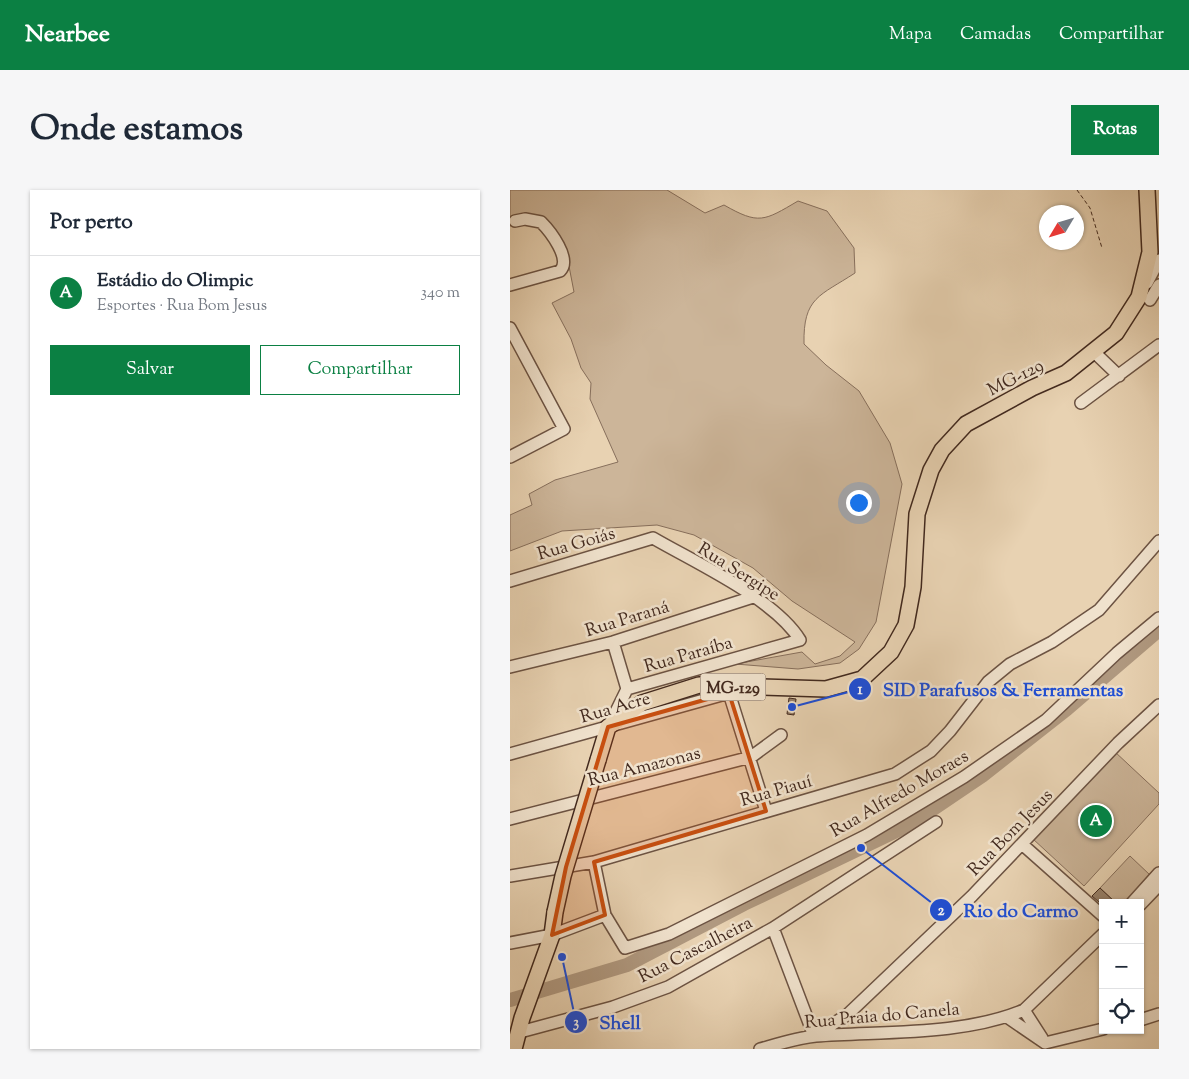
<!DOCTYPE html>
<html lang="pt">
<meta charset="utf-8">
<style>
:root{--surface:#fff;--page:#f6f6f7;--text:#1f2937;--muted:#747a83;--line:#e0e1e3;--accent:#0b8043}
body{margin:0;font-family:"Sorts Mill Goudy",serif;background:var(--page);color:var(--text)}
.controls{position:absolute;right:15px;bottom:15px;display:grid;overflow:hidden;border-radius:0px;box-shadow:0 1px 4px #0004}
.controls button{width:45px;height:45px;display:grid;place-items:center;padding:0;border:0;border-bottom:1px solid var(--line);background:var(--surface);color:var(--text);font:25px sans-serif}
.compass{position:absolute;left:529px;top:15px;width:45px;height:45px;border-radius:50%;background:var(--surface);box-shadow:0 1px 4px #0004;rotate:232deg}
.you{position:absolute;left:348px;top:312px;width:18px;height:18px;margin:-12px;border:4px solid #fff;border-radius:50%;background:#1a73e8;box-shadow:0 0 0 8px #1a73e833}
.badge{display:grid;place-items:center;width:32px;height:32px;border-radius:50%;background:var(--accent);color:#fff;font-size:16px;font-weight:700}
.pin{position:absolute;translate:-50% -50%;border:2px solid #fff;box-shadow:0 1px 5px #0006}
.list{margin:0;padding:0;list-style:none}
h2{display:flex;justify-content:space-between;align-items:center;height:65px;margin:0;padding:0 20px;font-size:21px}
h2 small{font-size:16px;font-weight:400;color:var(--muted)}
.list li{display:grid;grid-template-columns:32px 1fr auto;gap:15px;align-items:center;box-sizing:border-box;height:75px;padding:0 20px;border-top:1px solid var(--line)}
.list b{display:block;font-size:19px;white-space:nowrap}
.list p{margin:0;font-size:16px;white-space:nowrap;color:var(--muted)}
.list em{font-size:16px;font-style:normal;color:var(--muted)}
.actions{display:flex;gap:10px;padding:15px 20px}
.actions a{flex:1;padding:11px 0;border:1px solid var(--accent);border-radius:0px;text-align:center;font-size:18px;color:var(--accent)}
.actions .main{background:var(--accent);color:#fff}
.icon{flex:none;width:28px;height:28px;fill:none;stroke:currentColor;stroke-width:2;stroke-linecap:round;stroke-linejoin:round}
.map{position:relative;flex:none;width:649px;height:859px;overflow:hidden;border-radius:0px}
header{display:flex;align-items:center;gap:30px;box-sizing:border-box;height:70px;padding:0 25px;background:var(--accent);color:#fff}
header strong{font-size:24px}
nav{display:flex;gap:28px;margin-inline-start:auto;font-size:18px}
.intro{display:flex;align-items:center;justify-content:space-between;box-sizing:border-box;height:120px;padding:0 30px}
h1{margin:0;font-size:35px}
.button{padding:12px 22px;border-radius:0px;background:var(--accent);color:#fff;font-size:18px;font-weight:700}
main{display:flex;gap:30px;padding:0 30px}
aside{flex:1;background:var(--surface);border-radius:0px;box-shadow:0 1px 4px #0004}
.map>svg:first-child{display:block}
</style>
<header>
<strong>Nearbee</strong>
<nav><a>Mapa</a><a>Camadas</a><a>Compartilhar</a></nav>
</header>
<div class="intro"><h1>Onde estamos</h1><a class="button">Rotas</a></div>
<main>
<aside>
<h2>Por perto<small></small></h2>
<ul class="list">
<li><span class="badge">A</span><div><b>Estádio do Olimpic</b><p>Esportes · Rua Bom Jesus</p></div><em>340 m</em></li>
</ul>
<div class="actions"><a class="main">Salvar</a><a>Compartilhar</a></div>
</aside>
<div class="map">
<svg width="649" height="859" viewBox="0 0 649 859">
<rect width="100%" height="100%" fill="#e8d2b2"/>
<filter id="stains"><feTurbulence type="fractalNoise" baseFrequency=".004" numOctaves="4"/><feColorMatrix values="0 0 0 0 .2 0 0 0 0 .09 0 0 0 0 .02 0 0 0 .5 -.17"/></filter>
<radialGradient id="worn" r=".72"><stop offset=".6" stop-color="#630" stop-opacity="0"/><stop offset="1" stop-color="#630" stop-opacity=".3"/></radialGradient>
<path fill="#ccb599" stroke="#876f5c" d="M 0,0 L 157,0 L 195,23 L 214,15 C 249,35 254,31 288,11 L 317,21 L 344,58 L 345,83 C 310,106 293,107 294,154 L 316,175 L 349,201 L 380,253 L 392,294 L 366,432 L 349,459 L 330,473 L 288,479 L 225,474 L 292,462 L 305,474 L 330,466 L 345,452 L 282,411 L 243,378 L 184,345 L 147,335 L 52,341 L 0,361 L 0,325 L 22,315 L 19,304 L 45,290 L 108,272 L 80,209 L 81,193 L 71,178 L 61,149 L 42,113 L 64,102 L 58,71 L 31,28 L 0,33 Z
M 604,561 L 649,603 L 649,614 L 574,696 L 523,649 Z
M 620,666 L 640,685 L 615,713 L 606,713 L 590,698 Z"/>
<g fill="none" stroke-linecap="round" stroke-linejoin="round">
<path stroke="#b09980" stroke-width="14" d="M 0,810 L 117,775 L 234,714 L 401,634 L 472,586 L 557,519 L 649,440"/>
</g>
<path fill="#98816b" stroke="#42291e" d="M 279,508 L 286,509 L 284,525 L 277,524 Z
M 590,698 L 606,713 L 590,713 L 582,706 Z"/>
<g fill="none" stroke-linecap="round" stroke-linejoin="round">
<defs>
<path id="minor" d="M 637,93 L 649,70
M 0,95 L 50,81 C 62,69 40,41 31,32 L 15,29 L 5,31
M 640,110 L 649,95
M 0,138 L 54,239 L 0,267
M 584,162 L 609,186
M 571,213 L 649,155
M 0,391 L 143,348 C 186,373 265,409 290,450 L 117,499 L 99,536
M 103,452 L 117,499
M 0,477 L 103,452 L 243,407
M 0,564 L 219,503 L 256,621
M 0,629 L 241,567 L 271,545
M 513,655 L 593,726
M 84,672 L 95,725 L 115,758 L 159,744 L 357,645 L 454,587 L 536,530 L 607,463 L 649,428
M 0,686 L 84,672 L 385,584 L 421,561 L 440,541 L 478,492 L 500,474 L 542,452 L 589,420 L 649,351
M 622,713 L 649,683
M 630,715 L 649,695
M 263,738 L 426,632
M 0,753 L 42,745 L 95,725
M 514,820 L 532,848
M 497,827 L 535,853
M 630,830 L 649,824
M 10,842 L 103,817 L 158,797 L 263,738 L 304,846
M 304,846 L 337,825 L 462,706 L 608,553 L 649,515
M 535,853 L 593,839
M 250,859 C 268,854 287,848 306,846 C 372,841 452,846 514,820 L 593,744"/>
<path id="major" d="M 88,570 L 98,537 L 132,513 L 189,495 L 316,499 L 352,489 L 381,462 L 396,435 L 403,397 L 407,324 L 421,280 L 432,260 L 456,234 L 522,198 L 556,183 L 606,143 L 629,107 L 640,62 L 637,0
M 4,859 L 12,828 L 42,745 L 45,722"/>
</defs>
<use href="#minor" stroke="#6c5343" stroke-width="14"/>
<use href="#major" stroke="#42291e" stroke-width="18"/>
<path stroke="#42291e" stroke-width="1" stroke-dasharray="4 2.5" stroke-linecap="butt" d="M 567,0 L 580,18 L 592,58"/>
<use href="#minor" stroke="#f0e2cd" stroke-width="11"/>
<use href="#major" stroke="#e8d2b2" stroke-width="15"/>
<defs>
<path id="major-bridge" d="M 45,722 L 53,686 L 88,570"/>
</defs>
<use href="#major-bridge" stroke="#42291e" stroke-width="18" stroke-linecap="butt"/>
<use href="#major-bridge" stroke="#e8d2b2" stroke-width="15"/>
</g>
<path fill="#c74f10" fill-opacity="0.2" stroke="#c74f10" stroke-width="4" stroke-linejoin="round" d="M 219,503 L 256,621 L 84,672 L 95,725 L 42,745 L 56,677 L 98,537 Z"/>
<g text-anchor="middle" stroke-width="5" stroke-linejoin="round" paint-order="stroke">
<rect fill="#f0e2cd" stroke="#766052" stroke-width="1" x="190.5" y="483.5" width="65" height="27" rx="4"/>
<g font-size="16" font-weight="bold" fill="#42291e">
<text x="223" y="503">MG-129</text>
</g>
<g font-size="18" fill="#42291e" stroke="#f0e2cd">
<text transform="translate(505 187) rotate(-27)" y="6">MG-129</text>
<text transform="translate(66 353) rotate(-16)" y="6">Rua Goiás</text>
<text transform="translate(229 381) rotate(32)" y="6">Rua Sergipe</text>
<text transform="translate(117 428) rotate(-17)" y="6">Rua Paraná</text>
<text transform="translate(178 464) rotate(-16)" y="6">Rua Paraíba</text>
<text transform="translate(105 517) rotate(-16)" y="6">Rua Acre</text>
<text transform="translate(134 576) rotate(-14)" y="6">Rua Amazonas</text>
<text transform="translate(266 600) rotate(-16)" y="6">Rua Piauí</text>
<text transform="translate(389 603) rotate(-30)" y="6">Rua Alfredo Moraes</text>
<text transform="translate(500 642) rotate(-46)" y="6">Rua Bom Jesus</text>
<text transform="translate(185 759) rotate(-27)" y="6">Rua Cascalheira</text>
<text transform="translate(372 825) rotate(-5)" y="6">Rua Praia do Canela</text>
</g>
</g>
<path fill="none" stroke="#1d4ed8" stroke-width="2" d="M282 517L350 499M351 658L431 720M52 767L66 832"/>
<g fill="#1d4ed8" stroke="#f0e2cd" stroke-width="2">
<circle cx="282" cy="517" r="5"/>
<circle cx="351" cy="658" r="5"/>
<circle cx="52" cy="767" r="5"/>
<circle cx="350" cy="499" r="12"/>
<circle cx="431" cy="720" r="12"/>
<circle cx="66" cy="832" r="12"/>
</g>
<g font-size="15" text-anchor="middle" font-weight="bold" fill="#fff">
<text x="350" y="504">1</text>
<text x="431" y="725">2</text>
<text x="66" y="837">3</text>
</g>
<g font-size="19" text-anchor="middle" font-weight="bold" fill="#1d4ed8" stroke="#f0e2cd" stroke-width="5" stroke-linejoin="round" paint-order="stroke">
<text x="493" y="506">SID Parafusos &amp; Ferramentas</text>
<text x="511" y="727">Rio do Carmo</text>
<text x="110" y="839">Shell</text>
</g>
<rect width="100%" height="100%" filter="url(#stains)"/>
<rect width="100%" height="100%" fill="url(#worn)"/>
</svg>
<div class="controls">
<button>+</button>
<button>−</button>
<button><svg class="icon" aria-label="locate" viewBox="0 0 24 24"><circle cx="12" cy="12" r="6"/><path d="M12 2v4M12 18v4M2 12h4M18 12h4"/></svg></button>
</div>
<svg class="compass" viewBox="-18 -18 36 36"><path d="M0-13l5 13h-10z" fill="#e53935"/><path d="M0 13l5-13h-10z" fill="#747a83"/></svg>
<div class="you"></div>
<div class="pin badge" style="left:586px;top:631px">A</div>
</div>
</main>
